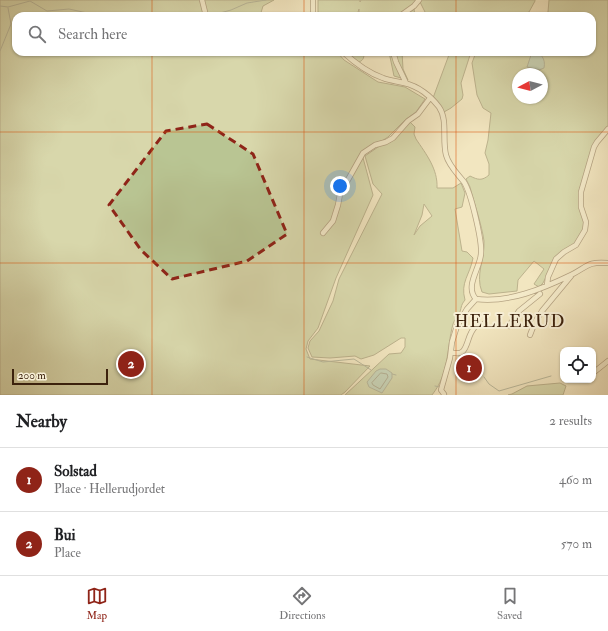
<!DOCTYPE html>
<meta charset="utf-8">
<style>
:root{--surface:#fff;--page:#f2f2f2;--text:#202124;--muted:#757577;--line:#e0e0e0;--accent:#8f2418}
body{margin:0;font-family:"IM FELL Double Pica",serif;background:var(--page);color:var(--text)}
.controls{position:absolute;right:12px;bottom:12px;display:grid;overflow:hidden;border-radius:8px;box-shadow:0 1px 3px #0004}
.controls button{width:36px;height:36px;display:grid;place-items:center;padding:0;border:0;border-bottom:1px solid var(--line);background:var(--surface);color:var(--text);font:20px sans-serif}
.compass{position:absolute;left:512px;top:68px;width:36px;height:36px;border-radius:50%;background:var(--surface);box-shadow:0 1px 3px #0004;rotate:263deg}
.scale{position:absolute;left:12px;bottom:10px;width:96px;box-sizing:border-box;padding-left:4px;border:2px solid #3c220d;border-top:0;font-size:11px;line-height:14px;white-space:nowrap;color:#3c220d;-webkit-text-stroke:3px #f7efd6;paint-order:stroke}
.you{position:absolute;left:340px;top:186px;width:14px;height:14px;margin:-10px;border:3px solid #fff;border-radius:50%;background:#1a73e8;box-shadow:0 0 0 6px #1a73e833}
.badge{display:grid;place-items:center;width:26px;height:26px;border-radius:50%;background:var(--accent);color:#fff;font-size:13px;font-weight:700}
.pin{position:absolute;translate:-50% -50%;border:2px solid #fff;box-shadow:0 1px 4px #0006}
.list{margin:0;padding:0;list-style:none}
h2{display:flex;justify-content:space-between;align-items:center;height:52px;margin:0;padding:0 16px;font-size:17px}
h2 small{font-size:13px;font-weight:400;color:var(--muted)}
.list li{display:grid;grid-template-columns:26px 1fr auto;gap:12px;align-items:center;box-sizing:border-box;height:64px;padding:0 16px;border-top:1px solid var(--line)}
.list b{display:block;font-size:15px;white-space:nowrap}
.list p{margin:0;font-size:13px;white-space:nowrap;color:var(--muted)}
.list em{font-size:13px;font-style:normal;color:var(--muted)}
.icon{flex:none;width:22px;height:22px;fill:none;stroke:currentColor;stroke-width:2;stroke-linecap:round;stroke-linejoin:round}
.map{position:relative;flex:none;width:608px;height:395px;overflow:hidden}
.search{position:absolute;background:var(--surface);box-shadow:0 1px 3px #0004;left:12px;right:12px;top:12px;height:44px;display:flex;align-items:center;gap:10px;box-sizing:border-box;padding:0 14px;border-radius:12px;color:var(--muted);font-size:15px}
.sheet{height:180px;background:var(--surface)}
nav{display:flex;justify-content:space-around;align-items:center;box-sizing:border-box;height:56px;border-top:1px solid var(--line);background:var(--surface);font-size:11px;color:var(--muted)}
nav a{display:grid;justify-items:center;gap:2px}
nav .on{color:var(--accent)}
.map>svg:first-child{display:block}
</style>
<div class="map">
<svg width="608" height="395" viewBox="0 0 608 395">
<rect width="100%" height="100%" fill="#f2e6c0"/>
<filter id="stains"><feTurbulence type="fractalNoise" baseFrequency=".005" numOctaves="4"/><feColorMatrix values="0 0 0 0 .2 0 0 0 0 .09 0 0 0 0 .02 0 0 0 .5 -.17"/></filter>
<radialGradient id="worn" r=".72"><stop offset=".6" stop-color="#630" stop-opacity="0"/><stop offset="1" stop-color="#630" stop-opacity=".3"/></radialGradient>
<path fill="#b9c593" stroke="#7a7450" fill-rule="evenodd" d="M 0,0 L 274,0 L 263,6 L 260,16 L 16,16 L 16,52 L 337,52 L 344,60 L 378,82 L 405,87 L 425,99 L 416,112 L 405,120 L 388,137 L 362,154 L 373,195 L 336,278 L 318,328 L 308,341 L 306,349 L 310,359 L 370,366 L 345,392 L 341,395 L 0,395 Z
M 318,0 L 360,0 L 360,2 L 361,0 L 535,0 L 535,1 L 529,12 L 519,16 L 427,16 L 420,2 L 414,9 L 415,16 L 359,16 L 359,9 L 357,15 L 334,16 L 333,14 L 322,14 L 318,12 Z
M 549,0 L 608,0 L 608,128 L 593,146 L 580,188 L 585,223 L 584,231 L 579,242 L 557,255 L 543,283 L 539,287 L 534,284 L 544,269 L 534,261 L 518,280 L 517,291 L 489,294 L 482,292 C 475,275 485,259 484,241 C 482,226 474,202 470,187 L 466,179 L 470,176 C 478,180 482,181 489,175 L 489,164 L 485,153 L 488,140 L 491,113 L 483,108 L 477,95 L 472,63 L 476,52 L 532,52 L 528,67 L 540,54 L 535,52 L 592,52 L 592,16 L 532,16 L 544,15 L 548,12 ZM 518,74 L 542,74 L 542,98 L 518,98 Z
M 346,52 L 364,52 C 364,57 364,60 359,62 Z
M 389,52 L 402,52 L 403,69 L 408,80 L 394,76 Z
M 450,52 L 471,52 L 461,83 L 463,95 L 462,99 L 451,108 L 444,112 L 433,98 Z
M 409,121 L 415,127 L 414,134 L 416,139 C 426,154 438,169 437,188 L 453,188 L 461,183 L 465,193 L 462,207 L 455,209 L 462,251 L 467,252 L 473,258 C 470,275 460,282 465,300 C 460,306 462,308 459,314 C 458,317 454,320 453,324 C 446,350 450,372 432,395 L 345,395 L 389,354 L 401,353 L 405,347 L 405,338 L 401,338 L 374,355 L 361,359 L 355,356 L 330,358 L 312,357 L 308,348 L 310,341 L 319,331 L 333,301 L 339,279 L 382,194 L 373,184 L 365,156 L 381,145 L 391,142 ZM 424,204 L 432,216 L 420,226 L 414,235 L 422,215 Z
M 560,383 L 566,386 L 563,395 L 508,395 L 512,394 L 527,386 Z"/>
<path fill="#9cc0af" stroke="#76816e" d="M 532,52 C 541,52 546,59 544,68 L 539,70 L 527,67 Z
M 380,369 L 386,369 L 392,373 L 392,378 L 382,393 L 369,387 L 367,382 L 376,371 Z"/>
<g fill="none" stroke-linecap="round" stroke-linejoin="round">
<path stroke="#6c715e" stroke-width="1" d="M 381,373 L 387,374 L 388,377 L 380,389 L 373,385 L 372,383 Z"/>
<path stroke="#76816e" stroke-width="1" d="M 0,6 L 8,7 L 30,1 L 47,11 L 69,9 L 101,16
M 138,16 L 140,13 L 146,13 L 152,16
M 209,16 L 231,10 L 247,3 L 266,0
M 0,51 L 11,24 L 8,8
M 307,357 L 323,362 L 354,359 L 371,370
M 392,374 L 396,375
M 484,377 L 489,384 L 499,391 L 551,376
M 435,386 L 440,387"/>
<defs>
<path id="minor" d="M 202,0 L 206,16
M 313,16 L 313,0
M 400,16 L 414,6 L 419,0
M 343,52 C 355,63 368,73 383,78 C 390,81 397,81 404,83 C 418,86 431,96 439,107 C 448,120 442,139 446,155 C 449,166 457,173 464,182 C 471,193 482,240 481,253 C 481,267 464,286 476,299 C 509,303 542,289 571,275 C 587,267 588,261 608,263
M 393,52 L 396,62 L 406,83
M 323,233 L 333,221 L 338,205 L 340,194 L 363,153 L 375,145 L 386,142 L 393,138 L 408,121 L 418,114 L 430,98
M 547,285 L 548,277 L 556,259 L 564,252 L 576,245 L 585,230 L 586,222 L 581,207 L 581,192 L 594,147 L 597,142 L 608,129
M 509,326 L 519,311 L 540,294
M 530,335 L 535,322 L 542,311 L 571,276
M 451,352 C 467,358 466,342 471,333 C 474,327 479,322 483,317
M 593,373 L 608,361
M 444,394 L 441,390 L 450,358 L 452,342 L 457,326 L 467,309 L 476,299"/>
</defs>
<use href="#minor" stroke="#6a533a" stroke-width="6"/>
<use href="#minor" stroke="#f7efd6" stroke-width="4.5"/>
</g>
<path d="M0 0H608V395H0ZM 207,124 L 253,154 L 287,234 L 247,261 L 172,279 L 141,250 L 109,205 L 166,131 Z" fill="#f2e6c0" fill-opacity=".55" fill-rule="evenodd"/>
<path fill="none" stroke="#8f2418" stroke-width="3" stroke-dasharray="8 5" stroke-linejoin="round" d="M 207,124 L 253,154 L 287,234 L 247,261 L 172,279 L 141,250 L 109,205 L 166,131 Z"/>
<path fill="none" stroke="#df560c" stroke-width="1" stroke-opacity="0.55" d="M 152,0 L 152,16M 304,0 L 304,16M 456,0 L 456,16M 152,52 L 152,395M 304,52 L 304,395M 456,52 L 456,395M 0,132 L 608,132M 0,263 L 608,263"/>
<g text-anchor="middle" stroke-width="4" stroke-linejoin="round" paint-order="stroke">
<g font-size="17" letter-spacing="1" fill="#3c220d" stroke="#f7efd6">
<text x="510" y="327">HELLERUD</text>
</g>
</g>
<rect width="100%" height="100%" filter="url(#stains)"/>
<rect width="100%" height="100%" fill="url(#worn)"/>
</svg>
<div class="controls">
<button><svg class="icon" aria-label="locate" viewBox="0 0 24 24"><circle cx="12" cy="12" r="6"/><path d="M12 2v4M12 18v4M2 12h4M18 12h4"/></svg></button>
</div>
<svg class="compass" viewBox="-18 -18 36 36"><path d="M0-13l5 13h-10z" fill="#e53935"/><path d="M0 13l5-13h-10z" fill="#757577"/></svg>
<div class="scale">200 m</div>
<div class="you"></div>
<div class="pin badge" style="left:469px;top:368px">1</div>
<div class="pin badge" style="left:131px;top:364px">2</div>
<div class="search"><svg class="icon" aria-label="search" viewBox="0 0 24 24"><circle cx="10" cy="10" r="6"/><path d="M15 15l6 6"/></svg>Search here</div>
</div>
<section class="sheet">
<h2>Nearby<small>2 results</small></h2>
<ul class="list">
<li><span class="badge">1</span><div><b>Solstad</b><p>Place · Hellerudjordet</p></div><em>460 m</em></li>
<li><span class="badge">2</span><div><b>Bui</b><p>Place</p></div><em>570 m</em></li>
</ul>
</section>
<nav>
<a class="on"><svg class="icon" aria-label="map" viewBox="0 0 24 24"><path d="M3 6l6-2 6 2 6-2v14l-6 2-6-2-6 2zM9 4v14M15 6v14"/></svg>Map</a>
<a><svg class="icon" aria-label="directions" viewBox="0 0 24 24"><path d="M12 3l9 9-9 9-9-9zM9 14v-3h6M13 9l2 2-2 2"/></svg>Directions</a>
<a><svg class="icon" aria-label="saved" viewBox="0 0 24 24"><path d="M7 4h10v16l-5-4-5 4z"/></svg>Saved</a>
</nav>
